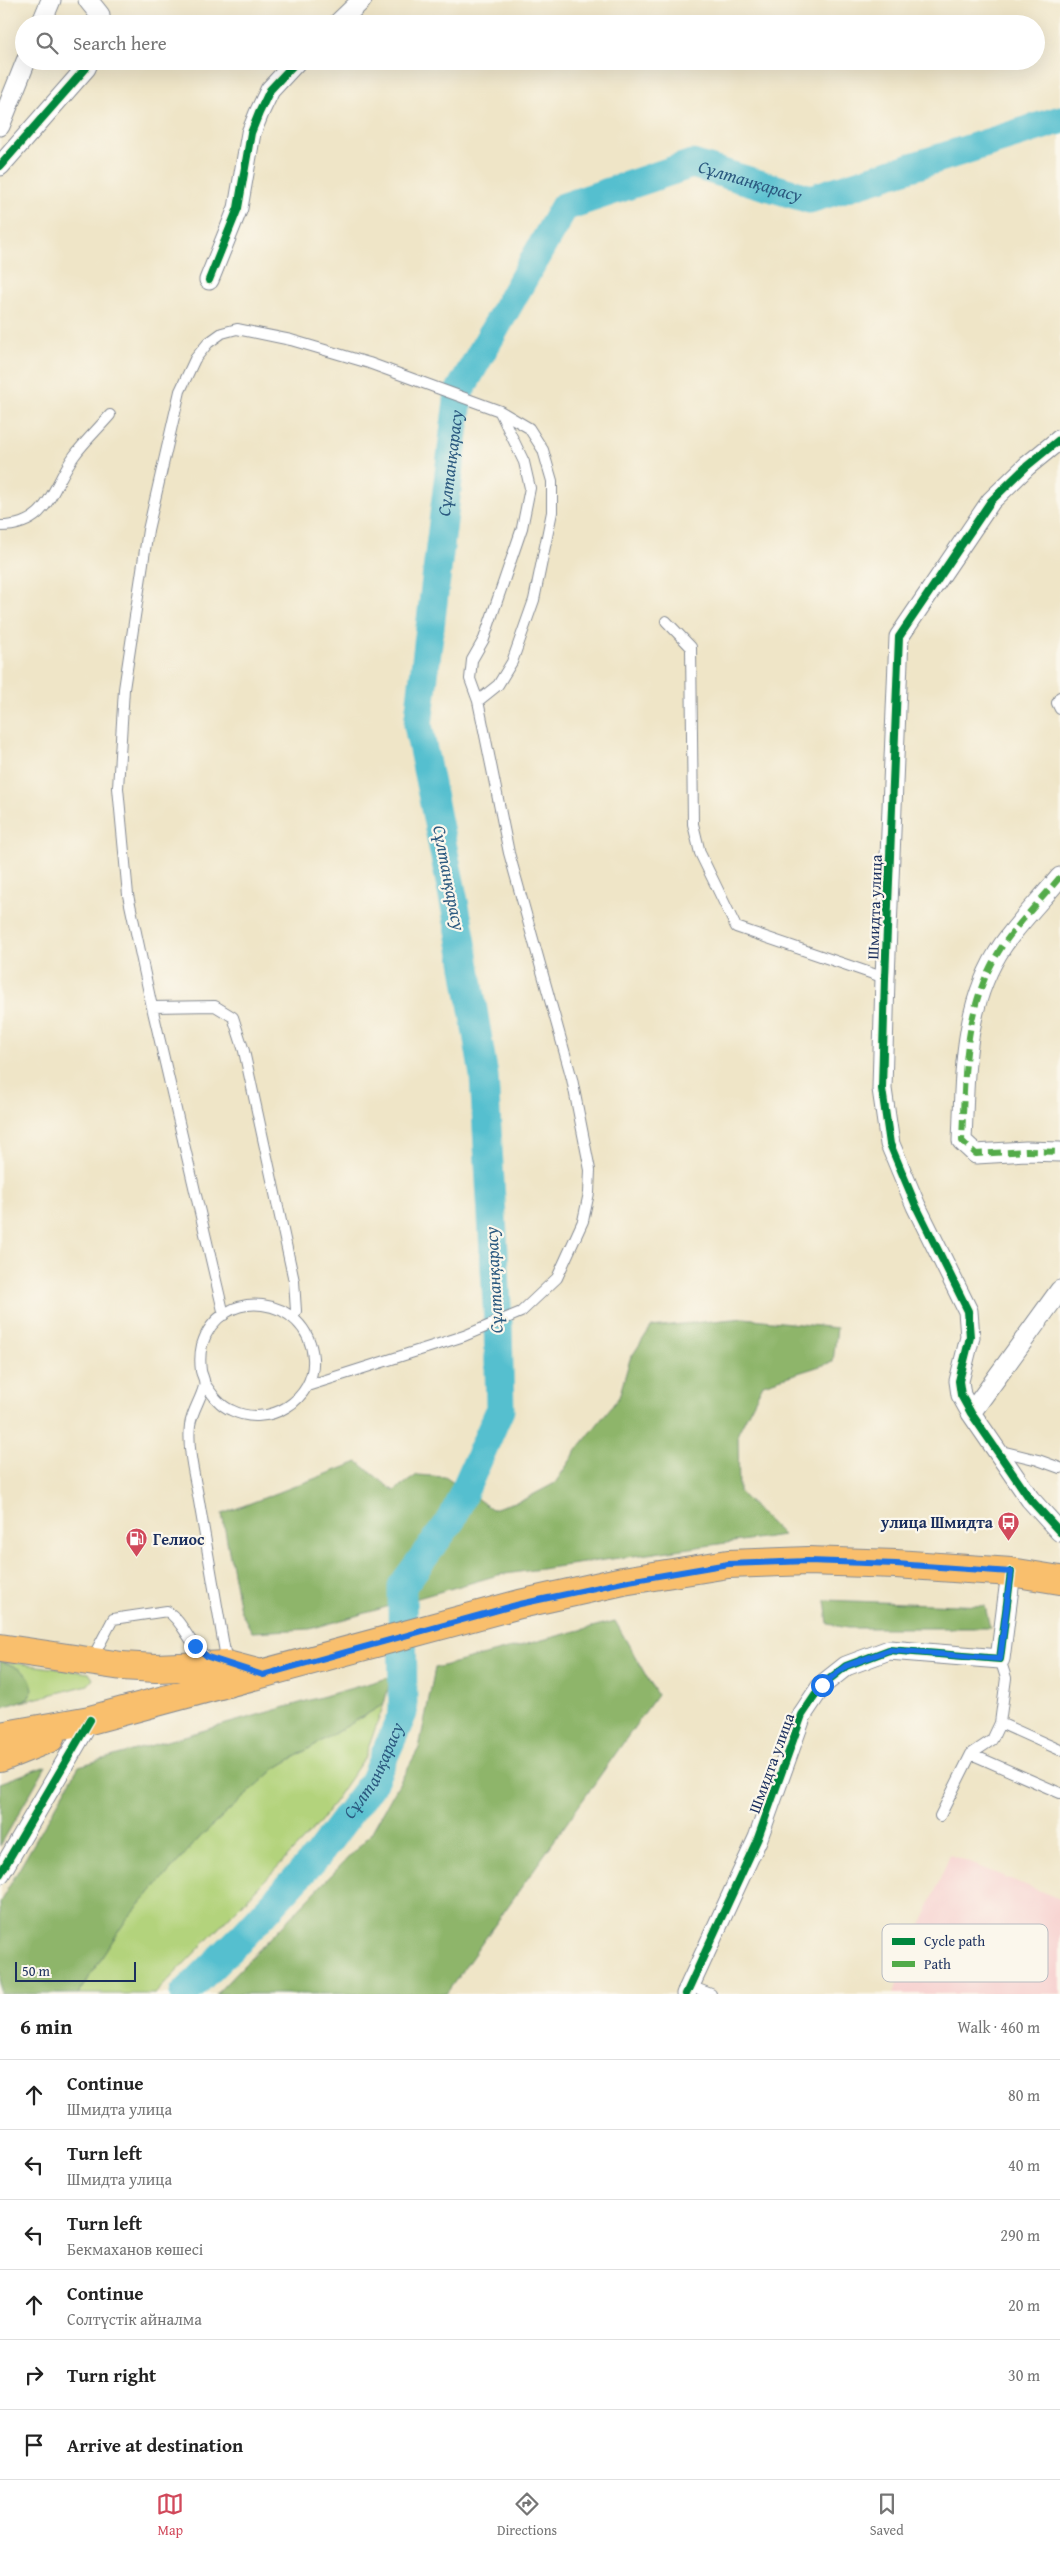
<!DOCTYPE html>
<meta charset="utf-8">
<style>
:root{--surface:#fff;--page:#f2f2f2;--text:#222;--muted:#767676;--line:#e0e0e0;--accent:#d1495b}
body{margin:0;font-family:"Gentium Book Plus",serif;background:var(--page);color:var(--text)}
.scale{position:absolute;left:15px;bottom:12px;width:121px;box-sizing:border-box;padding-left:5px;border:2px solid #1b2f5e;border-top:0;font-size:14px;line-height:18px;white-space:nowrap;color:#1b2f5e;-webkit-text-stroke:4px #fbf7ec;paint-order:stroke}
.stop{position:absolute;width:15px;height:15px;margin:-11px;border:4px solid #1a73e8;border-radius:50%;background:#fff}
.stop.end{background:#1a73e8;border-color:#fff;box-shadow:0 1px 5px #0008}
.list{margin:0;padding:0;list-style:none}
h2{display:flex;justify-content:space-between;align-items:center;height:65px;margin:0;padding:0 20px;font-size:21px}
h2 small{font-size:16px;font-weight:400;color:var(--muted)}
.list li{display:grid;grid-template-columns:32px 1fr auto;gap:15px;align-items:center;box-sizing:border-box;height:70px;padding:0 20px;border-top:1px solid var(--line)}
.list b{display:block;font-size:19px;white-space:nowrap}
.list p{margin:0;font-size:16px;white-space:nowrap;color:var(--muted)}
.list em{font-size:16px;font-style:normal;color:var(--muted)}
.icon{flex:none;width:28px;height:28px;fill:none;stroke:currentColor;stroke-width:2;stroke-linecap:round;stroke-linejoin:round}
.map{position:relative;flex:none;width:1060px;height:1994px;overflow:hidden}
.search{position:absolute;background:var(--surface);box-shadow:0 5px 20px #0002;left:15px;right:15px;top:15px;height:55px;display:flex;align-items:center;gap:12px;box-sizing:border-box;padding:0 18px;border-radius:28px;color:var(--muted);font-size:19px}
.sheet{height:485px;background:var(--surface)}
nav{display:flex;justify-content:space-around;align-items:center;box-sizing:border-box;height:70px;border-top:1px solid var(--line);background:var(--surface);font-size:14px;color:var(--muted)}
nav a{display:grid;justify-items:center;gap:2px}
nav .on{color:var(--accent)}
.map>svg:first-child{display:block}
</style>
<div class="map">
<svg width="1060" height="1994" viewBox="0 0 1060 1994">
<rect width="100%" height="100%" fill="#fbf7ec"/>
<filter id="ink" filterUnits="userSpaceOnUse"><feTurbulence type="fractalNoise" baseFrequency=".02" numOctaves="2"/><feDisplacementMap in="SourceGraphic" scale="10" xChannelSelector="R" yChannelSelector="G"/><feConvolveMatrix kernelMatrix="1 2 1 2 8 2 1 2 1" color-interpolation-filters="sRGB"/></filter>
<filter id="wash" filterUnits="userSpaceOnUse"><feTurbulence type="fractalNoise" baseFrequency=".0096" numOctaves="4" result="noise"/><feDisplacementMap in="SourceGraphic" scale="20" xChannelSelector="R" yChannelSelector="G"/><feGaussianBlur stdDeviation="1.12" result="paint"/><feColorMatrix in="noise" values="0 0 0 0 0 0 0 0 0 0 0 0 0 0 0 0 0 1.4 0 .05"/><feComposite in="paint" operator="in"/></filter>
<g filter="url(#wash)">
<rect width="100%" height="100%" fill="#efe5c7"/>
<path fill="#f7d0cf" d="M 950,1855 L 1060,1899 L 1060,1994 L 893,1994 Z"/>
<path fill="#b3d37b" stroke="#67816c" d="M 0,1661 L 89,1673 L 93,1679 L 88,1685 L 22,1702 L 31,1695 C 36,1674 17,1667 0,1661 Z
M 384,1704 L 365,1757 L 318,1825 L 155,1994 L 78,1994 L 126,1920 L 202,1835 L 276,1768 Z"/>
<path fill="#8eb56b" stroke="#547264" d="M 744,1318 L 837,1328 L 833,1362 L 763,1384 L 738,1433 L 739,1492 L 783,1535 L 498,1575 L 310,1629 L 252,1632 L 240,1610 L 222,1514 L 358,1462 L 394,1491 L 417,1475 L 445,1477 L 492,1509 L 525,1499 L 555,1483 L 580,1446 L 619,1397 L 630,1359 L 651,1327 Z
M 825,1600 L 985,1606 L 990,1628 L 847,1628 L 828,1624 Z
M 615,1621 L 657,1695 L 446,1994 L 216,1994 L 370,1835 L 419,1748 L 435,1668 Z
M 0,1661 C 17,1667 29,1671 33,1689 L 28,1699 L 0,1708 Z
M 391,1677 L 384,1704 L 276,1768 L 202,1835 L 126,1920 L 78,1994 L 0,1994 L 0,1902 L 79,1766 Z
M 46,1766 L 0,1846 L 0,1783 Z"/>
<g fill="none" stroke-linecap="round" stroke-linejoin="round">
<path stroke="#54bfcf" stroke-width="29" id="s1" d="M 184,1994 L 245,1934 L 318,1855 L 373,1782 L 403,1713 L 402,1586 L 452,1519 L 500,1410 L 498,1323 L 484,1076 L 460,931 L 418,725 L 459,392 L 564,207 L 692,164 L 810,199 L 1060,120"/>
</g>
</g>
<g filter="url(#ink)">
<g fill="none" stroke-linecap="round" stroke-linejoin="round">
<defs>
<path id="service" d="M 0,526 C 49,526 51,488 74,456 C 84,442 98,429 110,415
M 666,621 L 691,647 L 693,824 L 700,853 L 736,927 L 885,978
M 1060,697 L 1057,703 L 1060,709
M 152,1007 L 215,1006 L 233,1017 L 244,1051 L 294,1281 L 296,1311 L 293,1318
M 224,1315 L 152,1007 L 128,895 L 118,788 L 124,689 L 148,530 L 180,391 L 195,359 L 208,343 L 222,333 L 237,329 L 291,340 L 369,363 L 500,411 L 529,428 L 543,450 L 552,481 L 552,512 L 534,600 L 512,662 L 498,685 L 478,701
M 205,1384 C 212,1394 219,1405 231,1410 C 268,1429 316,1400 313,1358 C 308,1295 220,1284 202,1345 C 200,1353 200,1363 201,1371 C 202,1376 206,1381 204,1386 C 201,1399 192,1411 190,1425 C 187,1451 196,1481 200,1507 C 209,1559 218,1612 227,1664
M 307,1386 L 464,1336 L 521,1312 L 557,1278 L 583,1221 L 589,1193 L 590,1170 L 572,1079 L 509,853 L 478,701 L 470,679 L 472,660 L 484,639 L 522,528 L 530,488 L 524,462 L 500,412
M 997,1450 L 1038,1460 L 1060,1468
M 89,1658 L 95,1653 L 113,1619 L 167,1611 C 186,1623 190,1651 212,1659
M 1000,1723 L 1060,1750
M 971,1754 L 1060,1793
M 940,1816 L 971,1754 L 992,1740 L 1000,1723 L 1006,1678 L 1000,1659
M 690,1986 L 711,1994"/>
<path id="minor" d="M 88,0 L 100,15 L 100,24
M 41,24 L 51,0
M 337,24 L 362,0
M 0,126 L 26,61
M 0,166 L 86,68 L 89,61
M 209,280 L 238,208 L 251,133 L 259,113 L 270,90 L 297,61
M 1060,439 L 1027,466 L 991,501 L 899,637 L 885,978 L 882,1089 L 890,1144 L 916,1206 L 968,1311 L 970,1337 L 959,1381 L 961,1395 L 971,1413 L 1030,1499 L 1060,1532
M 1060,877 C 1041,900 1020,921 1003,945 C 963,1004 965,1073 962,1141 L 976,1154 L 1026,1151 L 1060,1152
M 971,1413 L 1060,1290
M 0,1874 L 90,1720
M 686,1994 L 758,1838 L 802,1715 L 822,1685 L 846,1666 L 889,1650 L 1000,1659 L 1011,1572"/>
<path id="primary" d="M 0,1648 L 122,1666 L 156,1668 L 227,1665 L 261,1674
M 0,1736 L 90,1720 L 520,1604 L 623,1581 L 728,1564 L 808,1561 L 896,1564 L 1011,1572 L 1060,1580
M 0,1758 L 50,1738"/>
</defs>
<use href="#service" stroke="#858a92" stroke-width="12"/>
<use href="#minor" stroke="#858a92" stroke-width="21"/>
<use href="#primary" stroke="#858a92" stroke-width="30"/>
<use href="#service" stroke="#fff" stroke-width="10"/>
<use href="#minor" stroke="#fff" stroke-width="19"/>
<use href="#primary" stroke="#f9bf6d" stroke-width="28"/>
<path stroke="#52ab49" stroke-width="6" stroke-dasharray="12 6" stroke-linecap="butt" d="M 1060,877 C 1041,900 1020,921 1003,945 C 963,1004 965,1073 962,1141 L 976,1154 L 1026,1151 L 1060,1152"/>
<defs>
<path id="cycleway" d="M 0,166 L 86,68 L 89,61
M 209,280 L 238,208 L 251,133 L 259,113 L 270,90 L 297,61
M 1060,439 L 1027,466 L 991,501 L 899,637 L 885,978 L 882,1089 L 890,1144 L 916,1206 L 968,1311 L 970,1337 L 959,1381 L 961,1395 L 971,1413 L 1030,1499 L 1060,1532
M 0,1874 L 90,1720
M 686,1994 L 758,1838 L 802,1715 L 822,1685 L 846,1666 L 889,1650 L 1000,1659 L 1011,1572"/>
</defs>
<use href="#cycleway" stroke="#fbf7ec" stroke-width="11"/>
<use href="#cycleway" stroke="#00873e" stroke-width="8"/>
</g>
</g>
<g fill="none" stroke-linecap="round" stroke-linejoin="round" filter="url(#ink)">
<path stroke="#1a73e8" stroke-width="6" d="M 195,1646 L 208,1657 L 263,1675 L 520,1604 L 623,1582 L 728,1564 L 808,1561 L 896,1564 L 1011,1572 L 1000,1659 L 889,1650 L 846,1666 L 822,1685"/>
</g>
<defs>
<symbol id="bus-pin" viewBox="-11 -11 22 30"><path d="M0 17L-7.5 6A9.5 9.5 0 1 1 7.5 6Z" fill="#d1495b" stroke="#fbf7ec"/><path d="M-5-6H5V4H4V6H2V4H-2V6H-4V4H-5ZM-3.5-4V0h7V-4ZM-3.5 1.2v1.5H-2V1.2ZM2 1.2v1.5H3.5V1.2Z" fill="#fff"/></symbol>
<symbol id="fuel-pin" viewBox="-11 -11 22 30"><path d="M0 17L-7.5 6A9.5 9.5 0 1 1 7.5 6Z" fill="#d1495b" stroke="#fbf7ec"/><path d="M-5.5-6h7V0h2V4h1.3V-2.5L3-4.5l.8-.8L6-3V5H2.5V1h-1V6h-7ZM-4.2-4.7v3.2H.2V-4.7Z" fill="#fff"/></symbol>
</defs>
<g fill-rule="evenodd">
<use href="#bus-pin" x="996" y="1510" width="25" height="34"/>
<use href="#fuel-pin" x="124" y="1526" width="25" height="34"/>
</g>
<g text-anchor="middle" stroke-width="4.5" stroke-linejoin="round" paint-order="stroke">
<g font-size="16" fill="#1b2f5e" stroke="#fbf7ec">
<text transform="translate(874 907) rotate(-88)" y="6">Шмидта улица</text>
<text transform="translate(771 1763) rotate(-70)" y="6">Шмидта улица</text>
</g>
<g font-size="16" font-weight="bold" fill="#1b2f5e" stroke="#fbf7ec" text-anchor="end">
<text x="993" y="1528">улица Шмидта</text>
<text x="153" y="1545" text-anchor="start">Гелиос</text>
</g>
<g font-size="18" font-style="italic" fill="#2c5a80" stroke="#fbf7ec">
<text dy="6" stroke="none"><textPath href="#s1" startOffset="2125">Сұлтанқарасу</textPath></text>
<text dy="6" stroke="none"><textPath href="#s1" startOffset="1645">Сұлтанқарасу</textPath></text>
<text transform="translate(449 878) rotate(79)" y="6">Сұлтанқарасу</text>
<text transform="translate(494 1280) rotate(-93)" y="6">Сұлтанқарасу</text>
<text dy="6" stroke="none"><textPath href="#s1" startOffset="295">Сұлтанқарасу</textPath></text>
</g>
</g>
<rect x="882" y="1924" width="166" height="58" rx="8" fill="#fbf7ec" stroke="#b8bbc1" stroke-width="1"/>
<rect x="892" y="1938" width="23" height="7" fill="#00873e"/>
<rect x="892" y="1961" width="23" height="6" fill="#52ab49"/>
<g font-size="14" fill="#1b2f5e">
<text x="924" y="1946">Cycle path</text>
<text x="924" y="1969">Path</text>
</g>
</svg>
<div class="scale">50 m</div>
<div class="stop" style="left:822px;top:1685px"></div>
<div class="stop end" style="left:195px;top:1646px"></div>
<div class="search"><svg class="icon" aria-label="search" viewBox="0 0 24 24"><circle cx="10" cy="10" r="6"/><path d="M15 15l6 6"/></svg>Search here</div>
</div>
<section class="sheet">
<h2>6 min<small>Walk · 460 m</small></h2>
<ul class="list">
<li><svg class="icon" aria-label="ahead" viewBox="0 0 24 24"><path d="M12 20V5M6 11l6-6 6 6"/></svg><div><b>Continue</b><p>Шмидта улица</p></div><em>80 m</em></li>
<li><svg class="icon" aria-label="left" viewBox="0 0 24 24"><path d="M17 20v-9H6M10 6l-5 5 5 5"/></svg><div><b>Turn left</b><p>Шмидта улица</p></div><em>40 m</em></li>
<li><svg class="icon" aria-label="left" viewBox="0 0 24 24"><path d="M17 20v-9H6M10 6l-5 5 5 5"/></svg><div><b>Turn left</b><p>Бекмаханов көшесі</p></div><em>290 m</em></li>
<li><svg class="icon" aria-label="ahead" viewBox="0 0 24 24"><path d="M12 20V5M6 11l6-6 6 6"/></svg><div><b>Continue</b><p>Солтүстік айналма</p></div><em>20 m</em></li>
<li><svg class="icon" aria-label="right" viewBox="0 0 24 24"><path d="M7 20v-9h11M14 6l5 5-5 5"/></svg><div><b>Turn right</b></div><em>30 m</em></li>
<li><svg class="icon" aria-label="arrive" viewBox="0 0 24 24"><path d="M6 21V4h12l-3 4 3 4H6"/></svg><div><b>Arrive at destination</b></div></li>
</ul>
</section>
<nav>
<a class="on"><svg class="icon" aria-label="map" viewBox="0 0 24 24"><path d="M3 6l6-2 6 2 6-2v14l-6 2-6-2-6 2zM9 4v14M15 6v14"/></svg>Map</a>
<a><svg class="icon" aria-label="directions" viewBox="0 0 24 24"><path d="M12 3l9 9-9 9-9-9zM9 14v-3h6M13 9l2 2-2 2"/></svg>Directions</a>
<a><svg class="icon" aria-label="saved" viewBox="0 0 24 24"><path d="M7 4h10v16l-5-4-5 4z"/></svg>Saved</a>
</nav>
